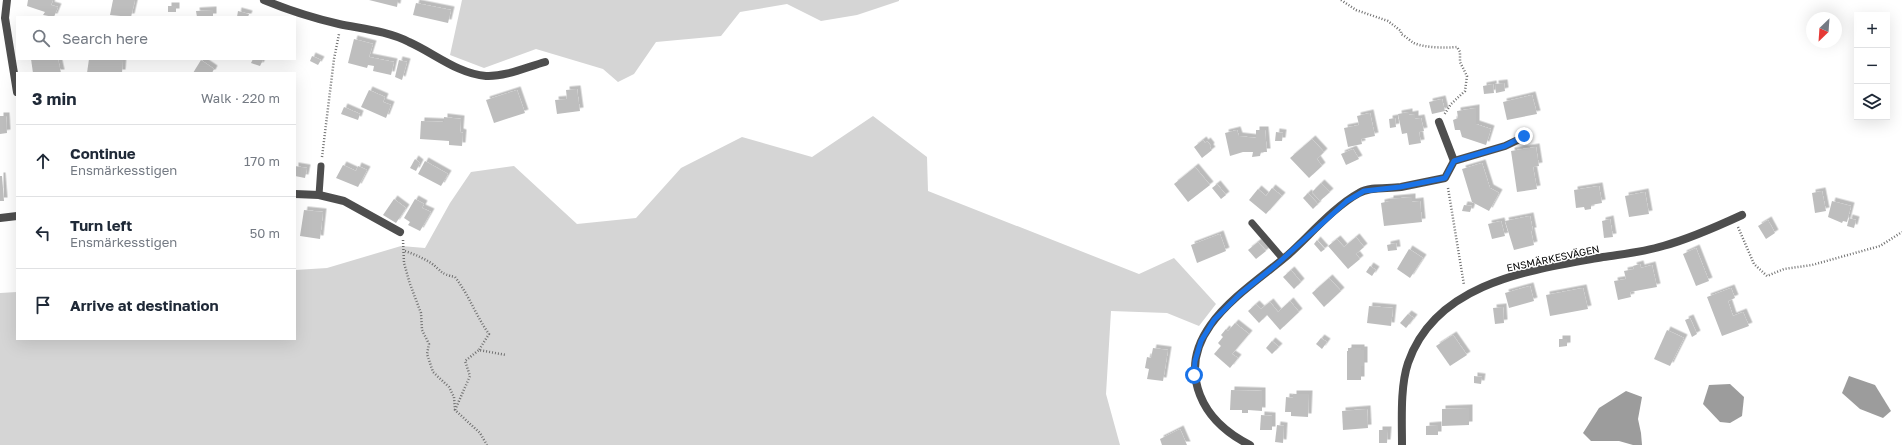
<!DOCTYPE html>
<meta charset="utf-8">
<style>
body{margin:0;font-family:"Golos Text",sans-serif;background:#f2f2f3;color:#1f2937}
.controls{position:absolute;right:12px;top:12px;display:grid;overflow:hidden;border-radius:0px;box-shadow:0 4px 16px #0002}
.controls button{width:36px;height:36px;display:grid;place-items:center;padding:0;border:0;border-bottom:1px solid #e0e1e3;background:#fff;color:#1f2937;font:20px sans-serif}
.compass{position:absolute;left:1806px;top:12px;width:36px;height:36px;border-radius:50%;background:#fff;box-shadow:0 4px 16px #0002;rotate:205deg}
.stop{position:absolute;width:12px;height:12px;margin:-9px;border:3px solid #1a73e8;border-radius:50%;background:#fff}
.stop.end{background:#1a73e8;border-color:#fff;box-shadow:0 1px 4px #0008}
.list{margin:0;padding:0;list-style:none}
h2{display:flex;justify-content:space-between;align-items:center;height:52px;margin:0;padding:0 16px;font-size:17px}
h2 small{font-size:13px;font-weight:400;color:#747a83}
.list li{display:grid;grid-template-columns:26px 1fr auto;gap:12px;align-items:center;box-sizing:border-box;height:72px;padding:0 16px;border-top:1px solid #e0e1e3}
.list b{display:block;font-size:15px;white-space:nowrap}
.list p{margin:0;font-size:13px;white-space:nowrap;color:#747a83}
.list em{font-size:13px;font-style:normal;color:#747a83}
.icon{flex:none;width:22px;height:22px;fill:none;stroke:currentColor;stroke-width:2;stroke-linecap:round;stroke-linejoin:round}
.map{position:relative;flex:none;width:1902px;height:445px;overflow:hidden}
.search{position:absolute;background:#fff;box-shadow:0 4px 16px #0002;left:16px;top:16px;width:280px;height:44px;display:flex;align-items:center;gap:10px;box-sizing:border-box;padding:0 14px;border-radius:0px;color:#747a83;font-size:15px}
.panel{position:absolute;background:#fff;box-shadow:0 4px 16px #0002;left:16px;top:72px;width:280px;height:268px;border-radius:0px}
.map>svg:first-child{display:block}
</style>
<div class="map">
<svg width="1902" height="445" viewBox="0 0 1902 445">
<defs>
<filter id="shadow"><feDropShadow dx="3.5" dy="-3.5" stdDeviation="0" flood-color="#0004"/></filter>
</defs>
<rect width="100%" height="100%" fill="#fff"/>
<!-- green -->
<g fill="#d5d5d5">
<polygon points="462,0 899,0 899,1 857,15 821,21 787,4 740,12 721,36 656,42 634,74 618,82 603,69 536,49 484,68 450,55"/>
<polygon points="873,116 927,157 928,191 1139,274 1174,258 1216,304 1199,326 1167,313 1111,311 1106,394 1120,445 0,445 0,293 17,292 17,339 295,339 295,270 327,268 401,246 425,248 450,203 471,172 514,166 577,224 636,218 681,168 742,137 812,157"/>
</g>
<!-- water -->
<g fill="#9c9c9c">
<polygon points="1849,376 1875,385 1891,411 1883,418 1860,409 1842,393"/>
<polygon points="1730,384 1744,397 1742,416 1730,423 1720,422 1703,404 1709,385"/>
<polygon points="1626,391 1642,397 1638,419 1641,433 1642,445 1633,445 1619,441 1591,441 1583,433 1599,408"/>
</g>
<!-- building -->
<g fill="#bebebe" filter="url(#shadow)">
<polygon points="28,0 53,0 51,5 58,7 54,17 43,15 45,12 27,6"/>
<polygon points="113,0 135,0 131,17 110,15"/>
<polygon points="369,0 398,0 397,7"/>
<polygon points="416,3 451,10 448,23 413,15"/>
<rect x="168" y="6" width="8" height="6"/>
<polygon points="213,10 213,17 197,17 196,11"/>
<polygon points="238,11 249,14 248,17 237,17"/>
<polygon points="354,39 373,44 369,57 394,62 391,75 373,71 374,66 368,65 367,68 348,63"/>
<polygon points="312,56 321,60 318,65 310,61"/>
<polygon points="31,59 58,59 61,73 33,73"/>
<polygon points="89,59 123,60 122,73 87,73"/>
<polygon points="253,59 263,60 260,66 251,63"/>
<polygon points="201,60 214,69 212,73 193,73"/>
<polygon points="399,60 407,62 402,80 395,77"/>
<polygon points="1504,83 1505,91 1496,93 1495,84"/>
<polygon points="1493,84 1494,93 1484,94 1483,86"/>
<polygon points="577,89 580,111 557,114 555,100 567,99 566,90"/>
<polygon points="369,90 385,97 383,102 391,105 386,118 361,107"/>
<polygon points="517,90 525,113 494,123 486,100"/>
<polygon points="1532,95 1537,114 1507,120 1503,102"/>
<polygon points="1442,99 1445,111 1432,114 1429,102"/>
<polygon points="344,107 360,114 358,120 341,114"/>
<polygon points="1476,108 1476,124 1491,129 1486,145 1462,137 1460,130 1455,130 1453,120 1458,118 1457,111"/>
<polygon points="1409,112 1409,115 1415,114 1415,119 1421,118 1424,131 1419,132 1421,143 1409,145 1407,133 1402,134 1398,114"/>
<polygon points="1370,113 1375,136 1361,139 1362,144 1348,147 1344,128 1359,125 1357,116"/>
<polygon points="0,116 6,116 7,133 0,134"/>
<polygon points="444,117 461,119 460,132 463,133 462,146 449,145 449,141 420,139 421,121 444,122"/>
<polygon points="1395,118 1396,127 1390,128 1389,119"/>
<polygon points="1237,130 1239,136 1256,138 1256,130 1265,130 1267,152 1261,152 1260,156 1252,157 1253,152 1243,152 1230,156 1225,133"/>
<polygon points="1276,132 1283,133 1282,141 1275,141"/>
<polygon points="1312,139 1324,152 1317,159 1322,166 1309,178 1290,158"/>
<polygon points="1203,140 1205,143 1207,141 1211,146 1210,148 1212,150 1202,158 1194,147"/>
<polygon points="1536,147 1539,166 1533,167 1537,189 1517,192 1511,151"/>
<polygon points="1353,149 1359,159 1346,165 1341,154"/>
<polygon points="415,159 420,163 416,171 410,168"/>
<polygon points="425,161 448,174 441,186 418,174"/>
<polygon points="1482,163 1490,188 1499,193 1489,211 1472,202 1462,169"/>
<polygon points="343,165 356,171 358,166 367,170 358,187 336,178"/>
<polygon points="295,166 307,168 305,178 295,176"/>
<polygon points="1195,167 1210,185 1188,202 1174,184"/>
<polygon points="0,176 2,176 4,201 0,201"/>
<polygon points="1321,183 1330,192 1320,201 1312,192"/>
<polygon points="1217,184 1226,195 1221,199 1212,188"/>
<polygon points="1599,186 1602,203 1591,205 1591,209 1585,210 1584,207 1576,208 1574,190"/>
<polygon points="1272,188 1282,196 1266,214 1249,200 1258,189 1266,196"/>
<polygon points="1822,191 1826,211 1815,213 1812,193"/>
<polygon points="1645,192 1649,214 1629,217 1625,196"/>
<polygon points="1308,193 1318,204 1313,209 1303,198"/>
<polygon points="1412,197 1412,202 1420,201 1422,222 1384,226 1381,203 1390,201 1390,199"/>
<polygon points="394,199 406,208 396,223 383,215"/>
<polygon points="415,199 424,204 422,208 431,212 420,231 408,225 410,222 404,218"/>
<polygon points="1832,201 1851,206 1847,222 1843,221 1842,223 1828,217"/>
<polygon points="1464,205 1472,206 1470,212 1462,211"/>
<polygon points="304,210 323,212 320,239 300,236"/>
<polygon points="1530,216 1533,231 1531,231 1534,245 1514,250 1505,221"/>
<polygon points="1849,218 1856,220 1854,228 1847,226"/>
<polygon points="1610,219 1613,237 1604,238 1602,221"/>
<polygon points="1768,220 1775,233 1766,239 1758,226"/>
<polygon points="1501,221 1505,236 1492,239 1488,224"/>
<polygon points="1220,234 1226,251 1197,263 1191,245"/>
<polygon points="1356,237 1364,247 1356,254 1360,259 1348,269 1328,246 1337,239 1344,247"/>
<polygon points="1317,240 1325,249 1321,252 1314,244"/>
<polygon points="1258,242 1266,251 1256,259 1248,250"/>
<polygon points="1396,243 1397,250 1388,251 1387,245"/>
<polygon points="1696,248 1709,281 1696,286 1683,254"/>
<polygon points="1409,249 1423,258 1410,278 1397,269"/>
<polygon points="1640,264 1641,268 1652,265 1657,287 1630,292 1631,297 1618,300 1614,281 1626,279 1624,271 1634,269 1633,266"/>
<polygon points="1370,266 1376,270 1372,276 1366,272"/>
<polygon points="1291,270 1301,282 1294,289 1283,277"/>
<polygon points="1329,278 1341,291 1324,307 1312,293"/>
<polygon points="1530,286 1534,301 1509,308 1505,293"/>
<polygon points="1583,288 1588,309 1550,316 1546,295"/>
<polygon points="1731,288 1735,298 1728,301 1733,316 1743,312 1749,326 1722,336 1707,297"/>
<polygon points="1290,301 1299,312 1280,330 1267,315 1259,323 1248,311 1256,304 1261,309 1270,302 1278,312"/>
<polygon points="1369,306 1393,308 1391,326 1367,323"/>
<polygon points="1503,307 1504,323 1495,324 1493,308"/>
<polygon points="1408,314 1414,318 1406,328 1400,323"/>
<polygon points="1690,318 1697,334 1692,337 1685,320"/>
<polygon points="1235,323 1249,334 1232,354 1238,358 1230,368 1214,354 1221,346 1218,343 1223,337 1221,335 1226,329 1228,331"/>
<polygon points="1667,330 1684,338 1670,366 1654,359"/>
<polygon points="1453,335 1467,355 1450,366 1436,346"/>
<polygon points="1321,338 1327,342 1322,349 1316,344"/>
<polygon points="1559,339 1567,339 1567,346 1559,347"/>
<polygon points="1272,341 1279,347 1272,354 1266,348"/>
<polygon points="1153,348 1168,350 1163,381 1147,379 1149,369 1145,368 1147,357 1151,358"/>
<polygon points="1348,348 1361,348 1361,350 1364,350 1364,366 1361,366 1361,380 1347,380 1347,351 1348,351"/>
<polygon points="1474,376 1482,377 1481,384 1474,383"/>
<polygon points="1231,390 1262,391 1262,411 1248,410 1248,413 1242,413 1242,410 1230,410"/>
<polygon points="1293,394 1309,394 1308,417 1291,416 1291,412 1285,412 1286,397 1293,398"/>
<polygon points="1469,408 1469,425 1442,426 1442,409"/>
<polygon points="1367,409 1368,428 1343,430 1342,411"/>
<polygon points="1261,415 1272,416 1272,430 1260,430"/>
<polygon points="1277,425 1284,426 1283,443 1275,442"/>
<polygon points="1438,425 1438,435 1426,435 1426,426"/>
<polygon points="1180,429 1187,445 1162,445 1160,439"/>
<polygon points="1379,430 1388,430 1387,443 1379,443"/>
</g>
<g fill="none" stroke-linecap="round" stroke-linejoin="round">
<!-- path -->
<g stroke="#707070" stroke-width="2.5" stroke-dasharray="1 2" stroke-linecap="butt">
<path d="M1341,0l15,10 32,11 13,10v3c6,3 9,7 13,9 11,5 32,5 43,4l3,5v10l7,14 -2,15 -14,13 -7,11"/>
<polyline points="322,157 334,59 339,34"/>
<polyline points="1448,188 1464,285"/>
<polyline points="1738,227 1754,264 1767,276 1784,269 1812,265 1880,246 1902,232"/>
<polyline points="403,240 404,263 410,284 421,313 422,330 429,344 427,354 433,372 449,387 454,397 455,410 480,433 487,445"/>
<path d="M405,251c9,3 18,7 26,12 11,8 9,11 24,14 14,18 21,39 34,57l-10,16"/>
<polyline points="455,410 470,376 465,361 479,350 506,355"/>
</g>
<!-- lane -->
<g stroke="#4e4e4e" stroke-width="7">
<polyline points="319,195 321,166"/>
<polyline points="1252,223 1283,259"/>
</g>
<!-- street -->
<g stroke="#4e4e4e" stroke-width="8">
<polyline points="7,0 5,18 17,92"/>
<path d="M264,0c24,10 49,18 75,24 24,5 48,7 70,18 25,11 49,32 77,34 19,1 41,-9 59,-14"/>
<polyline points="1439,122 1454,161"/>
<polyline points="295,194 319,195 344,201 400,232"/>
<polyline points="0,218 17,216"/>
<path d="M1250,445c-22,-11 -41,-27 -50,-50 -25,-64 47,-105 88,-140 21,-19 47,-49 71,-62 12,-7 29,-4 42,-6 15,-3 29,-6 44,-9l9,-17 51,-15 19,-9"/>
<path d="M1402,445c0,-25 -2,-58 6,-82 28,-81 123,-93 195,-106 19,-3 41,-5 60,-11 26,-7 53,-19 79,-31"/>
</g>
</g>
<g fill="none" stroke-linecap="round" stroke-linejoin="round">
<!-- route -->
<polyline stroke="#1a73e8" stroke-width="5" points="1194,375 1195,361 1201,341 1214,320 1240,294 1276,265 1347,201 1364,191 1400,187 1445,178 1454,161 1505,146 1524,136"/>
</g>
<g text-anchor="middle" dominant-baseline="central" stroke-width="3" stroke-linejoin="round" paint-order="stroke">
<!-- street labels -->
<g font-size="10" fill="#000" stroke="#fff">
<text transform="translate(1553 258) rotate(-12)">ENSMÄRKESVÄGEN</text>
</g>
</g>
</svg>
<div class="controls">
<button>+</button>
<button>−</button>
<button><svg class="icon" aria-label="layers" viewBox="0 0 24 24"><path d="M12 4l9 5-9 5-9-5zM3 14l9 5 9-5"/></svg></button>
</div>
<svg class="compass" viewBox="-18 -18 36 36"><path d="M0-13l5 13h-10z" fill="#e53935"/><path d="M0 13l5-13h-10z" fill="#747a83"/></svg>
<div class="stop" style="left:1194px;top:375px"></div>
<div class="stop end" style="left:1524px;top:136px"></div>
<div class="search"><svg class="icon" aria-label="search" viewBox="0 0 24 24"><circle cx="10" cy="10" r="6"/><path d="M15 15l6 6"/></svg>Search here</div>
<section class="panel">
<h2>3 min<small>Walk · 220 m</small></h2>
<ul class="list">
<li><svg class="icon" aria-label="ahead" viewBox="0 0 24 24"><path d="M12 20V5M6 11l6-6 6 6"/></svg><div><b>Continue</b><p>Ensmärkesstigen</p></div><em>170 m</em></li>
<li><svg class="icon" aria-label="left" viewBox="0 0 24 24"><path d="M17 20v-9H6M10 6l-5 5 5 5"/></svg><div><b>Turn left</b><p>Ensmärkesstigen</p></div><em>50 m</em></li>
<li><svg class="icon" aria-label="arrive" viewBox="0 0 24 24"><path d="M6 21V4h12l-3 4 3 4H6"/></svg><div><b>Arrive at destination</b></div></li>
</ul>
</section>
</div>
